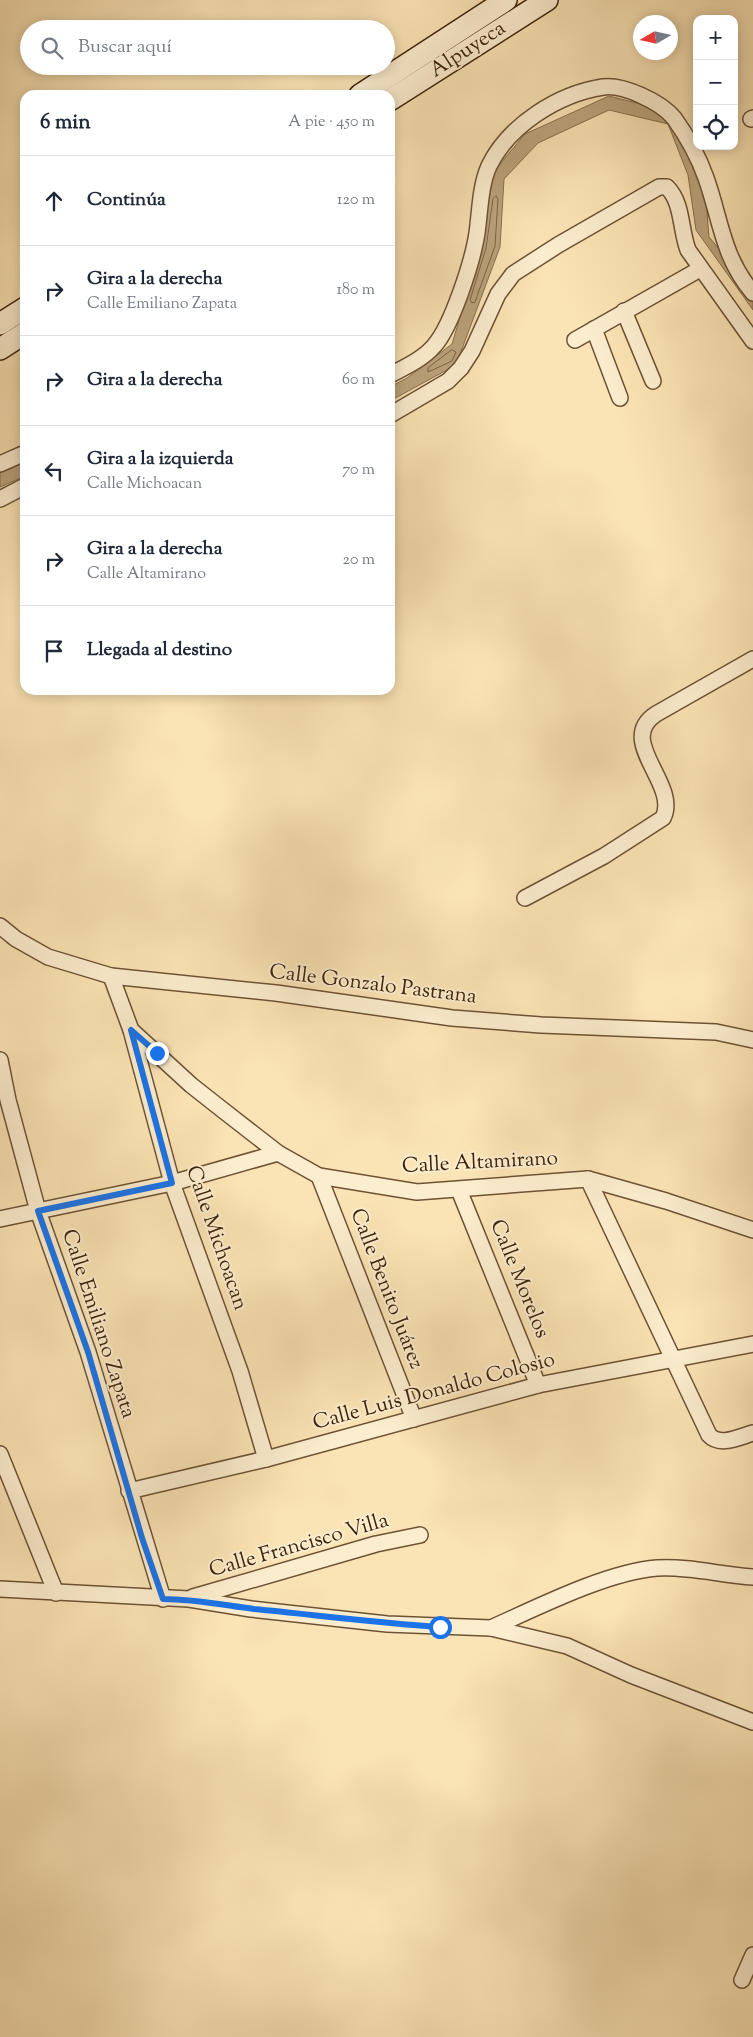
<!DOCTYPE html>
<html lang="es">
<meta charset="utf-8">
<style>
body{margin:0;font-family:"Sorts Mill Goudy",serif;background:#f6f6f7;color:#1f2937}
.controls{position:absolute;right:15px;top:15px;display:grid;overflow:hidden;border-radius:10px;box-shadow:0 2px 12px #0003}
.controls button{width:45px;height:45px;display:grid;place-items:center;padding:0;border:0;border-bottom:1px solid #e0e1e3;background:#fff;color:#1f2937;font:25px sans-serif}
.compass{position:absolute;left:633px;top:15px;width:45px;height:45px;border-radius:50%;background:#fff;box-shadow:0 2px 12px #0003;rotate:261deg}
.stop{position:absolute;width:15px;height:15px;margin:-11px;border:4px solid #1a73e8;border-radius:50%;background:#fff}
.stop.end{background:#1a73e8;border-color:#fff;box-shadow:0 1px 5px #0008}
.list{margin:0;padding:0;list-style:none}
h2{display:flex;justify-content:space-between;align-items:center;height:65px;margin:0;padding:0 20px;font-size:21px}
h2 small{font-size:16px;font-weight:400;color:#747a83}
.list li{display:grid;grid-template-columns:32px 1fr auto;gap:15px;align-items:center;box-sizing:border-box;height:90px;padding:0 20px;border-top:1px solid #e0e1e3}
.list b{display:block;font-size:19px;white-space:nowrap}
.list p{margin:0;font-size:16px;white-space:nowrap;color:#747a83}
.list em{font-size:16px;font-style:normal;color:#747a83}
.icon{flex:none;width:28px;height:28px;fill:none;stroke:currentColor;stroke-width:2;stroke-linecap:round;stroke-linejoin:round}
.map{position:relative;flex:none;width:753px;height:2037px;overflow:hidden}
.search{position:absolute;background:#fff;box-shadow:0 2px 12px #0003;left:20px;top:20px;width:375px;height:55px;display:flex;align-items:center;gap:12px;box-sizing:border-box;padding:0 18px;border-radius:28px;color:#747a83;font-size:19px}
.panel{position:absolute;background:#fff;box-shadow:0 2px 12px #0003;left:20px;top:90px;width:375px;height:605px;border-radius:15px}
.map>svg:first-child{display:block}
</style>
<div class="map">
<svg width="753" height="2037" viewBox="0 0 753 2037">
<rect width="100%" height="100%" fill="#fae3b4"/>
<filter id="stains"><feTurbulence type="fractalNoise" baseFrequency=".004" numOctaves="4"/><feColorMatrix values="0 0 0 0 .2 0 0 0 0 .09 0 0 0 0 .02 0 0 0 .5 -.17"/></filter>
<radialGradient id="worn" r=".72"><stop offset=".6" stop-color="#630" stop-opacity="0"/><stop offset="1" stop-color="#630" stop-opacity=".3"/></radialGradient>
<!-- water -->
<g fill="#baa27b" stroke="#886f4e">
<polygon points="609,96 672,112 704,173 709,237 753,289 753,310 696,230 688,175 668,124 609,110 538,143 504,179 500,247 456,365 390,401 390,387 407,378 452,344 481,247 491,175 525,134"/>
<polygon points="25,459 25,476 0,487 0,470"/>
</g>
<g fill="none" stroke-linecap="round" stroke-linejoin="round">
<!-- shore -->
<g stroke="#7c6243" stroke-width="1">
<polygon points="496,196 498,199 495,246 475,302 472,303 470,300 486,248 493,199"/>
<polygon points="452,350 456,352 452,361 428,372 428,368"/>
</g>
<defs>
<g id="street">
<polyline points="751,119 753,118"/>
<polyline points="624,311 653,381"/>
<polyline points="594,329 620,398"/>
<polyline points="575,340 700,269"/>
<path d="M390,375c15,-8 33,-16 44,-29 18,-20 39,-86 43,-113 3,-21 3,-47 12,-67 20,-41 69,-72 114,-79 20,-3 58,15 71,31 13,18 25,40 32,60 15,42 16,78 47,115"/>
<path d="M390,415l58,-34 13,-13 11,-17 26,-57 15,-20 45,-29 101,-58h8c16,16 13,42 21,63l65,91"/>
<polyline points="0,464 25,453"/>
<polyline points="0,499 25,486"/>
<path d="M525,898l79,-42 59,-38c17,-34 -48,-77 -7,-104l97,-55"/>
<polyline points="0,926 16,939 48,957 111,976 276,993 452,1018 541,1025 716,1032 753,1040"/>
<polyline points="111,976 131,1030 191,1085 224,1111 278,1153 319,1176 417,1192 588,1179 666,1201 753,1230"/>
<polyline points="131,1030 172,1183 240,1371 266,1459"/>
<polyline points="0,1060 8,1100 38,1211 88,1352 163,1599"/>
<polyline points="319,1176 414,1419"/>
<path d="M588,1179l121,256c11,12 30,2 44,-2"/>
<polyline points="459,1190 538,1385"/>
<polyline points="0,1219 172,1183 278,1153"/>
<polyline points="0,1454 56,1593"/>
<polyline points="129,1491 266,1459 538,1385 753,1344"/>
<polyline points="0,1589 189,1599 251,1609 387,1624 491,1628 567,1646 631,1675 753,1722"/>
<polyline points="193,1597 376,1544 420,1535"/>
<path d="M491,1628c47,-21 116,-56 166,-60 32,-2 64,7 96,9"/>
<polyline points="742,1980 753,1955"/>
</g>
<g id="secondary">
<polyline points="360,95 506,0"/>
<polyline points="390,100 547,0"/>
<polyline points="0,324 25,308"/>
<polyline points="0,349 25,333"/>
</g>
</defs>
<!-- street casing -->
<use href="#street" stroke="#6d5335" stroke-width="18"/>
<!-- secondary casing -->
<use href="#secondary" stroke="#3e230b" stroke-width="24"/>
<!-- street -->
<use href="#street" stroke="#fcedce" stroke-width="15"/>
<!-- secondary -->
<use href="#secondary" stroke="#fcedce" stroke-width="21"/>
</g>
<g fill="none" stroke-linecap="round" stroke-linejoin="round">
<!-- route -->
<path stroke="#1a73e8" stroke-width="6" d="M157,1053l-26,-23 41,153 -134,28 50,141 54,186 21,61c31,0 60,6 91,10 62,6 124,14 186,18"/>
</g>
<g text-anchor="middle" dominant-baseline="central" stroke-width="4" stroke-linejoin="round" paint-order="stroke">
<!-- street labels -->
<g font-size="21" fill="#3e230b" stroke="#fcedce">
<text transform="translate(468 50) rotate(-33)">Alpuyeca</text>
<text transform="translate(373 985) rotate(7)">Calle Gonzalo Pastrana</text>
<text transform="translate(480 1163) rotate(-3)">Calle Altamirano</text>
<text transform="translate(216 1238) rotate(71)">Calle Michoacan</text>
<text transform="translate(519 1279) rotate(68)">Calle Morelos</text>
<text transform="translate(386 1289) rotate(69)">Calle Benito Juárez</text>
<text transform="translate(98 1324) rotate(72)">Calle Emiliano Zapata</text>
<text transform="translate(434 1392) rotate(-15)">Calle Luis Donaldo Colosio</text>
<text transform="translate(299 1546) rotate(-16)">Calle Francisco Villa</text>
</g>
</g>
<rect width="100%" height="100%" filter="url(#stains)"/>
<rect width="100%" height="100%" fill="url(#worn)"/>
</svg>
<div class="controls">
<button>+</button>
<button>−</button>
<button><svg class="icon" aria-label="locate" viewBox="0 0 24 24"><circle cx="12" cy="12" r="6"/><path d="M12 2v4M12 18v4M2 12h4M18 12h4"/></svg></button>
</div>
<svg class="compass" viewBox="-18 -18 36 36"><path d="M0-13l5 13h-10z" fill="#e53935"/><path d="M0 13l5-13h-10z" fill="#747a83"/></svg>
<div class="stop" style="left:440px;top:1627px"></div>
<div class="stop end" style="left:157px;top:1053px"></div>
<div class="search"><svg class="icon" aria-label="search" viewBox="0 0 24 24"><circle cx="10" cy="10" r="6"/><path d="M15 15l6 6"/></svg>Buscar aquí</div>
<section class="panel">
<h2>6 min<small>A pie · 450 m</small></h2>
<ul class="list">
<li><svg class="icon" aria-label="ahead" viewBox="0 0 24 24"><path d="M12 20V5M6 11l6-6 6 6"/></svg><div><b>Continúa</b></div><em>120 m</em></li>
<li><svg class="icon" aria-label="right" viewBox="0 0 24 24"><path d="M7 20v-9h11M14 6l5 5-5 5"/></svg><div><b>Gira a la derecha</b><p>Calle Emiliano Zapata</p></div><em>180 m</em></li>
<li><svg class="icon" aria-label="right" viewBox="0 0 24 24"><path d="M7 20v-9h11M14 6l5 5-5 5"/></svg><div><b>Gira a la derecha</b></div><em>60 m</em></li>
<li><svg class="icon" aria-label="left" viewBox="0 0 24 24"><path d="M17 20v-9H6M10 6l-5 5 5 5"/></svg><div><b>Gira a la izquierda</b><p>Calle Michoacan</p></div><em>70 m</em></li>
<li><svg class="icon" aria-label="right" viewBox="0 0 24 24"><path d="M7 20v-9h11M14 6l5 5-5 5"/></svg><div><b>Gira a la derecha</b><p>Calle Altamirano</p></div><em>20 m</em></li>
<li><svg class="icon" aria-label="arrive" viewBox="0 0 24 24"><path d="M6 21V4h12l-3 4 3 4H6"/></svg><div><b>Llegada al destino</b></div></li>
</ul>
</section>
</div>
